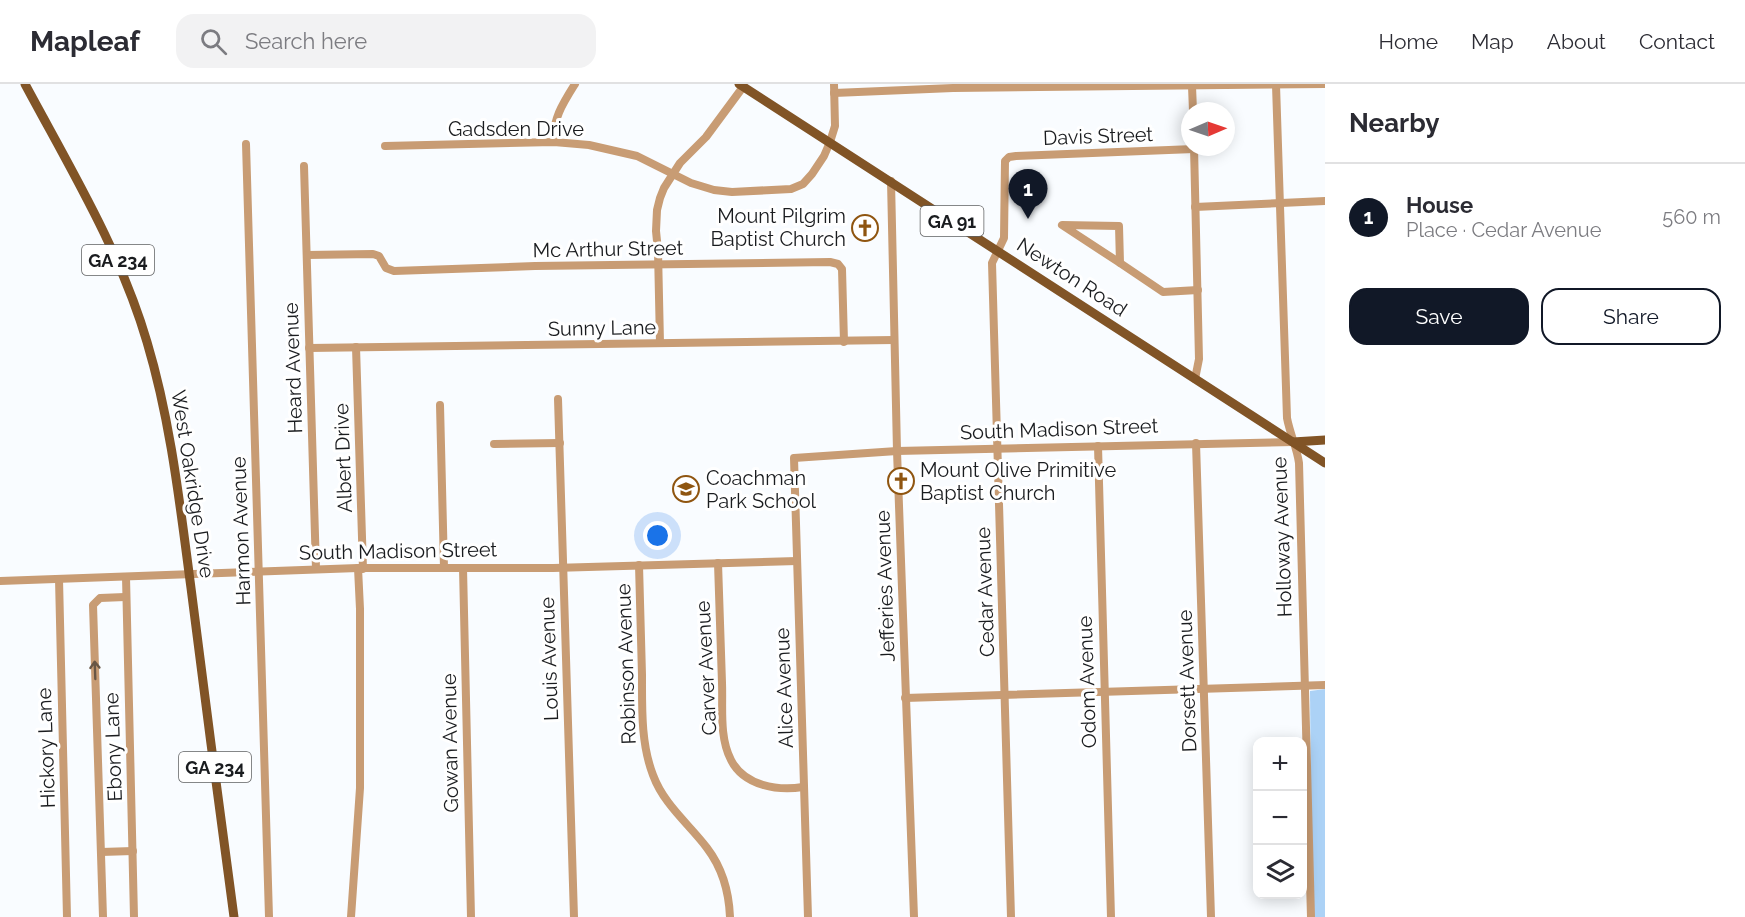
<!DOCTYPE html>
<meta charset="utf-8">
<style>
body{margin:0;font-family:Raleway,sans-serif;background:#f2f2f3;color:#2b2b33}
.controls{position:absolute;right:18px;bottom:18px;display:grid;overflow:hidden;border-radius:12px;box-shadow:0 3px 15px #0003}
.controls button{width:54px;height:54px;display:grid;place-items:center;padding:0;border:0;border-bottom:2px solid #e1e1e2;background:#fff;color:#2b2b33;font:30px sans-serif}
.compass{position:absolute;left:1181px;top:18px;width:54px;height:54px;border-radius:50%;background:#fff;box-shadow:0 3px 15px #0003;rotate:88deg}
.you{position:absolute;left:658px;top:452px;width:21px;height:21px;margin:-15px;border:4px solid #fff;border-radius:50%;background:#1a73e8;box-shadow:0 0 0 9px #1a73e833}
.badge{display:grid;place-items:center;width:39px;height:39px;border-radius:50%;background:#111827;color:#fff;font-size:20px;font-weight:700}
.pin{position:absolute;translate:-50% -50px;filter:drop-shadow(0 2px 3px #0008)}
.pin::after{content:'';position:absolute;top:32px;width:21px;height:18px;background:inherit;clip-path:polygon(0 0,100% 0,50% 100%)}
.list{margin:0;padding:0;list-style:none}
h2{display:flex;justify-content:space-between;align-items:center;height:78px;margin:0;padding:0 24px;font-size:26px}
h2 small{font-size:20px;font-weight:400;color:#7c7c81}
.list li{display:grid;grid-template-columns:39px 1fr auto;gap:18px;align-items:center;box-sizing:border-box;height:108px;padding:0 24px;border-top:2px solid #e1e1e2}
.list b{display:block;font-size:22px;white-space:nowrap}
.list p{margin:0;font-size:20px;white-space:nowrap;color:#7c7c81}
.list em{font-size:20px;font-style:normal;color:#7c7c81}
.actions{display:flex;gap:12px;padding:18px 24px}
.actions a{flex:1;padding:14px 0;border:2px solid #111827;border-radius:18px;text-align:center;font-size:21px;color:#111827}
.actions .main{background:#111827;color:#fff}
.icon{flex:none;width:33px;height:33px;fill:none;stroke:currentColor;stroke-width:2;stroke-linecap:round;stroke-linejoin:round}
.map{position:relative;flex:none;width:1325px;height:833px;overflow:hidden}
header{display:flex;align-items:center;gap:36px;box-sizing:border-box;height:84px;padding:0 30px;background:#fff;border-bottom:2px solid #e1e1e2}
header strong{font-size:28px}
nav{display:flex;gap:33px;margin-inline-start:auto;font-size:21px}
.search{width:420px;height:54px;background:#f2f2f3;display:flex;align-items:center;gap:15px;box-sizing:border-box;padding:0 21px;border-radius:18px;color:#7c7c81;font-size:22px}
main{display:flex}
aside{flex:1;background:#fff}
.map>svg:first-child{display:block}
</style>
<header>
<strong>Mapleaf</strong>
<div class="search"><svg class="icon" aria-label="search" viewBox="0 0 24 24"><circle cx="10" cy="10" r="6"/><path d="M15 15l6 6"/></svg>Search here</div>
<nav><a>Home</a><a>Map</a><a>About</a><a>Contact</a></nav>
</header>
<main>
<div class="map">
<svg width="1325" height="833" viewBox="0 0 1325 833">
<rect width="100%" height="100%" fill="#f9fcff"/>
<!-- green -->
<polygon fill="#acd2f6" points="1325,605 1325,833 1312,833 1310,607"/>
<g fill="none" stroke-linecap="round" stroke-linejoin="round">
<!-- minor -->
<g stroke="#c89c74" stroke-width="8">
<path d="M1276,1l11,333c3,16 10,30 12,45l12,454"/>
<polyline points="1192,2 1193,27"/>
<polyline points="834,9 953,4 1325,0"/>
<path d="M554,58c-2,-22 9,-39 21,-58"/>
<polyline points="246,60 269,833"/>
<polyline points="385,62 554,58 589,61 637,72 691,99 714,106 732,108 791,105 803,100 812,90 824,72 830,58 835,42 834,0"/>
<polyline points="1194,63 1199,275 1195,295"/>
<polyline points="304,82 316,485"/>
<polyline points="891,97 897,367 914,833"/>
<polyline points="1195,123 1325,117"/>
<polygon points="1062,141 1119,142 1120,179"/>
<polyline points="307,171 373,170 379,172 386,184 394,187 535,182 830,178 838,180 842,185 844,258"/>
<polyline points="1120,179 1163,208 1198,206"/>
<polyline points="660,259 658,167 656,147 657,126 660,114 664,104 680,79 706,53 743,3"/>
<polyline points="356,263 363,485"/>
<polyline points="309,264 894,256"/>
<polyline points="558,315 574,833"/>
<polyline points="440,321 444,484"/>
<polyline points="1196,359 1211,833"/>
<polyline points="494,360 560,359"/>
<polyline points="1098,362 1111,833"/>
<path d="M718,479c1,40 3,80 4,120 1,24 -3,54 9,77 13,26 47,31 72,27"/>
<path d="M639,481c1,37 2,74 3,110 0,34 -1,69 11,100 11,30 36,49 54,73 16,21 22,44 23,69"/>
<polyline points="463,484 471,833"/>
<polyline points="126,493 134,833"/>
<polyline points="59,495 67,833"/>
<polyline points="0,497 358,484 553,484 797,477"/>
<polyline points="905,614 1325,601"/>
<polyline points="101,768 133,767"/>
<polyline points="103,833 93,521 100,514 125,513"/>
<polyline points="351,833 360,704 360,525 358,484"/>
<polyline points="808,833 794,374 897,367 1293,358"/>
<polyline points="1011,833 992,179 1004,154 1005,77 1009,73 1016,72 1194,65"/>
</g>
<!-- major -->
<g stroke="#815426" stroke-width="9">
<path d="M25,0c45,84 95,166 122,258 24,80 33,164 44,246 14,110 28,219 43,329"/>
<polyline points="739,0 1325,379"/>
<polyline points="1293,358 1325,356"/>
</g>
</g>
<!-- one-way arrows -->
<defs><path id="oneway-shaft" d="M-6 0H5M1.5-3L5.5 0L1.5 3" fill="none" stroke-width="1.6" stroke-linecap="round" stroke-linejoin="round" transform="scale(1.5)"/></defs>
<use stroke="#685645" href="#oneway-shaft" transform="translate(95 586) rotate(-92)"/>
<!-- icons -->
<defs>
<symbol id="church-ring" viewBox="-11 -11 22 22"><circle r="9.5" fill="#fff" stroke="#8f5510" stroke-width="1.5"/><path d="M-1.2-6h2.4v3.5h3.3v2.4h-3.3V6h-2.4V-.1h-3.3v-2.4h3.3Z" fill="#8f5510"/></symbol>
<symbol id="school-ring" viewBox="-11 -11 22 22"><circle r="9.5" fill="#fff" stroke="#8f5510" stroke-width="1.5"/><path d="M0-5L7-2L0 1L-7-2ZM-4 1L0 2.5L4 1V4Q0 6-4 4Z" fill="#8f5510"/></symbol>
</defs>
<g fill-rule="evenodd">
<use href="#church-ring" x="850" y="129" width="30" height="30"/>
<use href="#church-ring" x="886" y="382" width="30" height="30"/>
<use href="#school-ring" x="671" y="390" width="30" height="30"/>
</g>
<g text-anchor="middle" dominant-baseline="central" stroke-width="6" stroke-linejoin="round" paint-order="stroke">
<!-- shield labels -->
<g fill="#fff" stroke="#5f6062" stroke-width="1.5">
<rect x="920.5" y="122" width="63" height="30" rx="4.5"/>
<rect x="82" y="161" width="72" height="30" rx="4.5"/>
<rect x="179" y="668" width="72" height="30" rx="4.5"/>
</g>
<g font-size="18" font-weight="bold" fill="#1a1c1f">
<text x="952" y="137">GA 91</text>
<text x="118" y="176">GA 234</text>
<text x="215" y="683">GA 234</text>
</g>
<!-- street labels -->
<g font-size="20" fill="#1a1c1f" stroke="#fff">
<text x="516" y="45">Gadsden Drive</text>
<text transform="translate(1098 52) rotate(-2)">Davis Street</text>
<text transform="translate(608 165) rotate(-1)">Mc Arthur Street</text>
<text transform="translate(1072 193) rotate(33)">Newton Road</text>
<text transform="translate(602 244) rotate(-1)">Sunny Lane</text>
<text transform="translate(293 284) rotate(-92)">Heard Avenue</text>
<text transform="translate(1059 345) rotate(-2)">South Madison Street</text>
<text transform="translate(343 374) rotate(-92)">Albert Drive</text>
<text transform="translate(193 400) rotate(81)">West Oakridge Drive</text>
<text transform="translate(241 447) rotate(-92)">Harmon Avenue</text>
<text transform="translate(1282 453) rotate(-92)">Holloway Avenue</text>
<text transform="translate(398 467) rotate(-1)">South Madison Street</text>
<text transform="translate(885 502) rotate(-92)">Jefferies Avenue</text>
<text transform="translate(985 508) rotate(-92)">Cedar Avenue</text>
<text transform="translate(549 575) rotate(-92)">Louis Avenue</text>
<text transform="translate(626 580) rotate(-92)">Robinson Avenue</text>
<text transform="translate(706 584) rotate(-93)">Carver Avenue</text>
<text transform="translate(1187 597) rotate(-92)">Dorsett Avenue</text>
<text transform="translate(1087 598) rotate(-92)">Odom Avenue</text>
<text transform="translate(784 604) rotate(-92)">Alice Avenue</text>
<text transform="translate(450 659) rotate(-91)">Gowan Avenue</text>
<text transform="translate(113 663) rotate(-92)">Ebony Lane</text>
<text transform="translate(46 664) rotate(-92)">Hickory Lane</text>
</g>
<!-- poi labels -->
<g font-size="20" fill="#1a1c1f" stroke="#fff" text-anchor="start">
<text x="846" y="132" text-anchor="end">Mount Pilgrim<tspan x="846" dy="23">Baptist Church</tspan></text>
<text x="920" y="386">Mount Olive Primitive<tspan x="920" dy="23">Baptist Church</tspan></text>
<text x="706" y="394">Coachman<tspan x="706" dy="23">Park School</tspan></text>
</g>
</g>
</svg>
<div class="controls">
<button>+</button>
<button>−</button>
<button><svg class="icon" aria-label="layers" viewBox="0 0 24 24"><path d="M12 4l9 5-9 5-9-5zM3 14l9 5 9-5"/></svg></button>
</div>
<svg class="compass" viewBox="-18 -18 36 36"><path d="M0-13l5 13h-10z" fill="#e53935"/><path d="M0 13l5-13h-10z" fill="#7c7c81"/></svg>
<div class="you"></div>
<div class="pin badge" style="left:1028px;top:135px">1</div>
</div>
<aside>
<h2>Nearby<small></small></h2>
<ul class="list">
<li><span class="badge">1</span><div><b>House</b><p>Place · Cedar Avenue</p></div><em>560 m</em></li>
</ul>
<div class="actions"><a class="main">Save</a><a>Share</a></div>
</aside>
</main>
